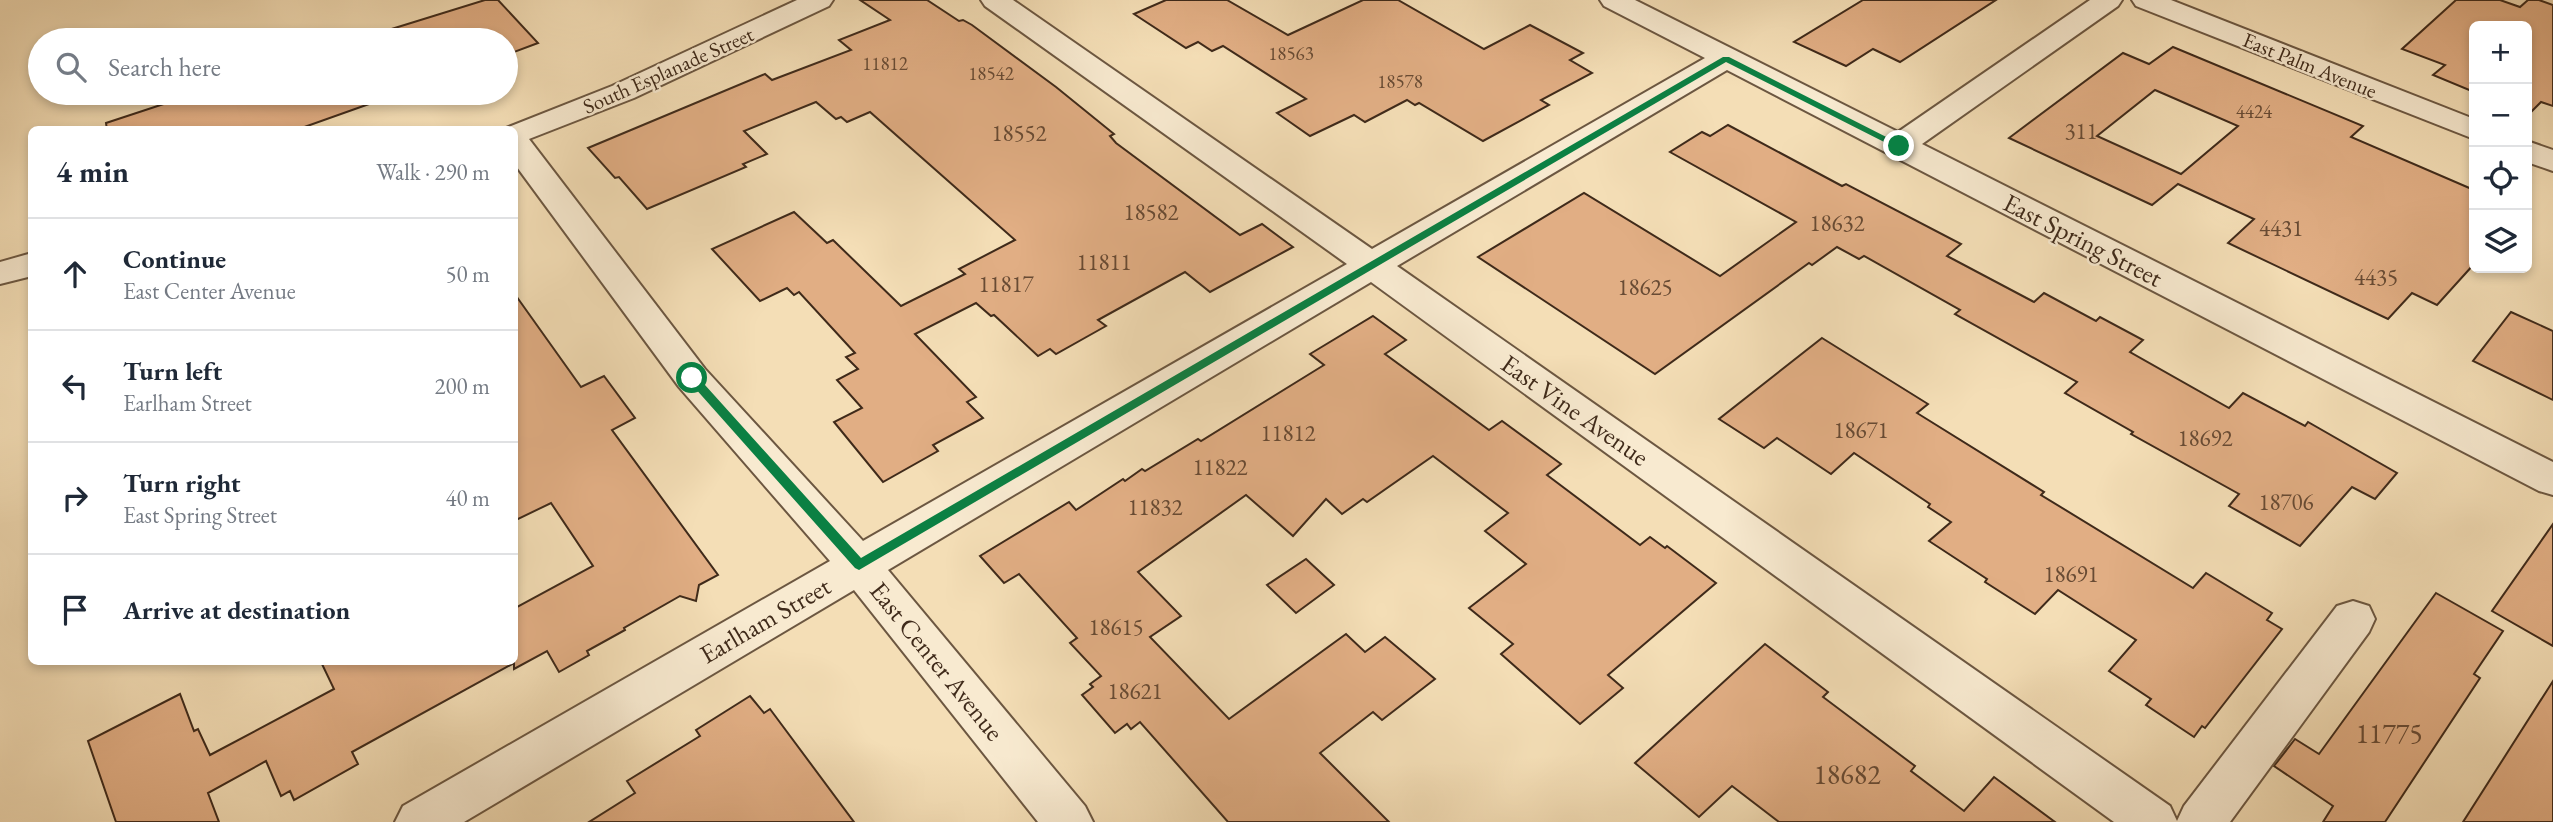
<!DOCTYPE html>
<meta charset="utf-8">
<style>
body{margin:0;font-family:"EB Garamond",serif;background:#f2f2f3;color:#1f2937}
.controls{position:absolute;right:21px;top:21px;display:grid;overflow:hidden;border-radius:10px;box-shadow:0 4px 10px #0003}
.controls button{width:63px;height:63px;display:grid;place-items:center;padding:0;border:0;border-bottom:2px solid #e0e1e3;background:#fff;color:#1f2937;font:35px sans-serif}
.stop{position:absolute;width:21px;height:21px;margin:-16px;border:5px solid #0b8043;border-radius:50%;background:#fff}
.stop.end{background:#0b8043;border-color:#fff;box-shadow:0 2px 7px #0008}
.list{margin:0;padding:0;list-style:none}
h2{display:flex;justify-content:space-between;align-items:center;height:91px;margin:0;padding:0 28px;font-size:30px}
h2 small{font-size:23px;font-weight:400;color:#747a83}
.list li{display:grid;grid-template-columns:46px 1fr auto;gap:21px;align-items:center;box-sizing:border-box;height:112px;padding:0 28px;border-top:2px solid #e0e1e3}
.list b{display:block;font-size:26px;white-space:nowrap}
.list p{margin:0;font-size:23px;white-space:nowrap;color:#747a83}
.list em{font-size:23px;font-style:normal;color:#747a83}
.icon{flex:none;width:38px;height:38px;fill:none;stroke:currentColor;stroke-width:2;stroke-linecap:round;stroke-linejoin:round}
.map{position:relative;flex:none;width:2553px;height:822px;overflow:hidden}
.search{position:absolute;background:#fff;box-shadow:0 4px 10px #0003;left:28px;top:28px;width:490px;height:77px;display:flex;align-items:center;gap:18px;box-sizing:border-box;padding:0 24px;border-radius:38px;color:#747a83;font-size:26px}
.panel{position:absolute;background:#fff;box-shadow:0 4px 10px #0003;left:28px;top:126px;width:490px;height:539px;border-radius:10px}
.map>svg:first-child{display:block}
</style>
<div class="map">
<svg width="2553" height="822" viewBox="0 0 2553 822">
<rect width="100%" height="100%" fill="#f4deb6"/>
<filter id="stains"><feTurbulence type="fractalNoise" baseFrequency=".00286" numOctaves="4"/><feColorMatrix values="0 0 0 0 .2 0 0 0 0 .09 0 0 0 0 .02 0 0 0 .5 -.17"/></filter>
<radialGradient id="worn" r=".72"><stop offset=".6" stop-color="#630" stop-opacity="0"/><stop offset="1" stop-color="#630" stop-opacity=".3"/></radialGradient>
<!-- building -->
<g fill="#e1ae84" stroke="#3f2a1a" stroke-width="2" fill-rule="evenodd">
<polygon points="485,0 498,0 538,43 506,55 506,40 356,40"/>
<polygon points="860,0 927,0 959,21 963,20 972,25 1056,87 1114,134 1110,136 1116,143 1240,235 1262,224 1293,247 1210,292 1185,272 1098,320 1106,326 1056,354 1050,349 1038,356 994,315 991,316 976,303 915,334 976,397 967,402 983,418 933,445 938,451 883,482 834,422 862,408 837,380 858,369 846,357 855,353 799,292 794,295 787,288 760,301 712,249 794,212 827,243 833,240 901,306 965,274 959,269 1015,240 870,112 847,122 841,117 836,119 816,102 744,131 767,154 743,164 746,167 647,209 619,177 615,178 588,148 765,74 772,80 851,50 839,40 890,20"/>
<polygon points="1166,0 1227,0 1288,35 1363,0 1398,0 1484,49 1530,25 1583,53 1570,60 1592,73 1541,100 1549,105 1483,141 1419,103 1415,105 1407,100 1365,122 1354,115 1310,136 1277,113 1306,99 1223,46 1212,51 1198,42 1186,48 1134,14"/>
<polygon points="1863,0 1996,0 1900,62 1873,49 1846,66 1794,42"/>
<polygon points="2456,0 2500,0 2520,7 2528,0 2539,0 2553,5 2553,106 2541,102 2530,113 2527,112 2527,26 2474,26 2474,92 2433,75 2445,65 2402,49"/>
<path d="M2173,47l190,79 -12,11 123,53v74l-37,41 -25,-12 -24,26 -160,-76 26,-24 -76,-35 -26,21 -143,-67 114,-85 26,11zM2155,90l83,36 -57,48 -84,-38z"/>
<polygon points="197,93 400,93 296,130 107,130 106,123"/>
<polygon points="1728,125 1842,186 1846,184 1961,244 1947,256 2034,302 2044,293 2096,321 2100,317 2143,340 2130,352 2229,408 2243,393 2305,426 2308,422 2397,473 2375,499 2352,487 2300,546 2229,506 2239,494 2131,434 2133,432 2065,393 2077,382 1955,314 1960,310 1864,256 1859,259 1837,247 1812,265 1809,263 1655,374 1478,257 1584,193 1720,276 1796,222 1670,152 1702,132 1710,136"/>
<polygon points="514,293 581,387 604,376 635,418 612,430 718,575 699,585 696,601 680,596 624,628 625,630 587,651 589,655 559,672 547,651 514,669 514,663 352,752 358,764 294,800 290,791 281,796 266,761 208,793 219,822 116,822 88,741 180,694 194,731 198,729 210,755 334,689 321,662 514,662 515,608 593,566 551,503 514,521"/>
<polygon points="2511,312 2553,331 2553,400 2473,361"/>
<polygon points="1373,316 1406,340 1385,354 1489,430 1502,421 1561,464 1547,475 1640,545 1650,537 1665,548 1667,546 1716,583 1608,675 1623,688 1580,724 1501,654 1513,644 1469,608 1526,564 1485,531 1508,513 1433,456 1367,502 1363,499 1342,514 1326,499 1293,536 1246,495 1138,572 1181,616 1150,637 1229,719 1346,634 1365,652 1385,637 1435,679 1382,720 1373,712 1320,753 1389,822 1228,822 1140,722 1131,729 1127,724 1115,733 1082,695 1093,687 1090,684 1101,676 1070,643 1077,638 1019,574 1004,583 980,556 1069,502 1076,510 1123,479 1125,481 1142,469 1145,471 1198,439 1201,441 1324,365 1310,354"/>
<polygon points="1822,338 1928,404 1917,413 2044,492 2041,495 2193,588 2206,573 2272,613 2267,620 2282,629 2205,728 2202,726 2194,737 2146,705 2151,699 2109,671 2136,640 2058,590 2035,614 1985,582 1987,579 1929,541 1951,522 1928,507 1930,504 1854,453 1831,474 1777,438 1764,448 1719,419"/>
<polygon points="2553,524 2553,646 2492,611"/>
<polygon points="1306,559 1334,585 1296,613 1267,585"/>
<polygon points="2436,593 2503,631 2474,674 2480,678 2385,822 2323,822 2333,806 2274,766 2295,739 2319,754"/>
<polygon points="1765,644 1828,692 1823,697 1915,766 1911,771 1964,811 1994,777 2055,822 1779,822 1732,786 1699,817 1635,763"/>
<polygon points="2553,681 2553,822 2463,822"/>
<polygon points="750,696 764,713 770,709 854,822 589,822 635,793 627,781 700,736 696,730"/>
</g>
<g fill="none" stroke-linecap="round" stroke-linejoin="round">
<defs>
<g id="minor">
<polygon points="797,0 833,0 829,6 634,98 529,139 705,369 863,541 1347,264 985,6 981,0 1013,0 1372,249 1705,58 1604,6 1600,0 1635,0 1898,132 2090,0 2122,0 2118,6 1922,144 2553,462 2553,495 2539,491 1727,70 1397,266 2170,806 2177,821 2184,806 2337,606 2353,601 2369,606 2375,619 2369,632 2230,822 2114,822 1371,282 888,570 1085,806 1093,822 1038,822 854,590 464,822 395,822 403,806 830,561 679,387 514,163 514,130 501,130 612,86"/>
<polygon points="2132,0 2171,0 2474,119 2474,139 2136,6"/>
<polygon points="2527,141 2553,150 2553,171 2527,162"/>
<polygon points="32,253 32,276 0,284 0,262"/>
</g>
</defs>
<!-- minor casing -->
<use href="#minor" stroke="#6c5741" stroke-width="4"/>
<!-- minor -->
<use href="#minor" fill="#f8ead0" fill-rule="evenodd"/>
</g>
<!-- route -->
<polygon fill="#0b8043" points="1723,57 1729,57 1904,146 1896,148 1726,62 859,570 855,568 686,378 688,375 696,375 861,558"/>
<g text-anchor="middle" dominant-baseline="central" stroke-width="5" stroke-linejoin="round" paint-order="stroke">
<!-- far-number labels -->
<g font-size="19" fill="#684b34">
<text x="1291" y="53">18563</text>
<text x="885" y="63">11812</text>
<text x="991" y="73">18542</text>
<text x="1400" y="81">18578</text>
<text x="2254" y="111">4424</text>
</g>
<!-- far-street labels -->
<g font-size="21" fill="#3f2a1a" stroke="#f8ead0">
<text transform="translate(2310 65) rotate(22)">East Palm Avenue</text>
<text transform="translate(668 70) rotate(-24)">South Esplanade Street</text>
</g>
<!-- number labels -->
<g font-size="23" fill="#684b34">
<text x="2081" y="131">311</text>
<text x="1019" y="133">18552</text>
<text x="1151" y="212">18582</text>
<text x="1837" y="223">18632</text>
<text x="2281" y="228">4431</text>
<text x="1104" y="262">11811</text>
<text x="2376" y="277">4435</text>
<text x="1006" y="284">11817</text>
<text x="1645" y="287">18625</text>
<text x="1861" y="430">18671</text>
<text x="1288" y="433">11812</text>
<text x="2205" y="438">18692</text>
<text x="1220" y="467">11822</text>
<text x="2286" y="502">18706</text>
<text x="1155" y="507">11832</text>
<text x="2071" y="574">18691</text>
<text x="1116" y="627">18615</text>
<text x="1135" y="691">18621</text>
</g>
<!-- street labels -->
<g font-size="26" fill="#3f2a1a" stroke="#f8ead0">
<text transform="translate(2083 240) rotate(27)">East Spring Street</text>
<text transform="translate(1575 410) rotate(35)">East Vine Avenue</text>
<text transform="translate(765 620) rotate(-30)">Earlham Street</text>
<text transform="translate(937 661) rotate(51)">East Center Avenue</text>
</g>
<!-- near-number labels -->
<g font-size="28" fill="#684b34">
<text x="2389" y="733">11775</text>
<text x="1847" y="774">18682</text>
</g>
</g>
<rect width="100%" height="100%" filter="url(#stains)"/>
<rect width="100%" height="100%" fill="url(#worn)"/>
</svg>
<div class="controls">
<button>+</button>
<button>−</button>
<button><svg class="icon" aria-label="locate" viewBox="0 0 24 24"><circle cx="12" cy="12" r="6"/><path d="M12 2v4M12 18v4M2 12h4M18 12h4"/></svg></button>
<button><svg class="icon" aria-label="layers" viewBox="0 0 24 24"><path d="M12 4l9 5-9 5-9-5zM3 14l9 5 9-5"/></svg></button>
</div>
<div class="stop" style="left:692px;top:378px"></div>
<div class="stop end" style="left:1899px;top:146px"></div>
<div class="search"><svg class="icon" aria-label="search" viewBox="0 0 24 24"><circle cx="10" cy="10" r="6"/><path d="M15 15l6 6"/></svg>Search here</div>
<section class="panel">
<h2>4 min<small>Walk · 290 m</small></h2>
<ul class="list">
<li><svg class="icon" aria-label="ahead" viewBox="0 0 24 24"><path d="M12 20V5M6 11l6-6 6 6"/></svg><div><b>Continue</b><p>East Center Avenue</p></div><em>50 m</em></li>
<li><svg class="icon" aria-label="left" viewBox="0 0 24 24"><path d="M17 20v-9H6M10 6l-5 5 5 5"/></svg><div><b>Turn left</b><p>Earlham Street</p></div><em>200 m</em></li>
<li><svg class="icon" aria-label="right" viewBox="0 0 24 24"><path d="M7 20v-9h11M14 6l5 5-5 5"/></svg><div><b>Turn right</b><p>East Spring Street</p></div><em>40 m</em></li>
<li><svg class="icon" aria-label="arrive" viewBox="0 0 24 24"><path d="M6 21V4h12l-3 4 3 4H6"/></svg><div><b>Arrive at destination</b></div></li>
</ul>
</section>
</div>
